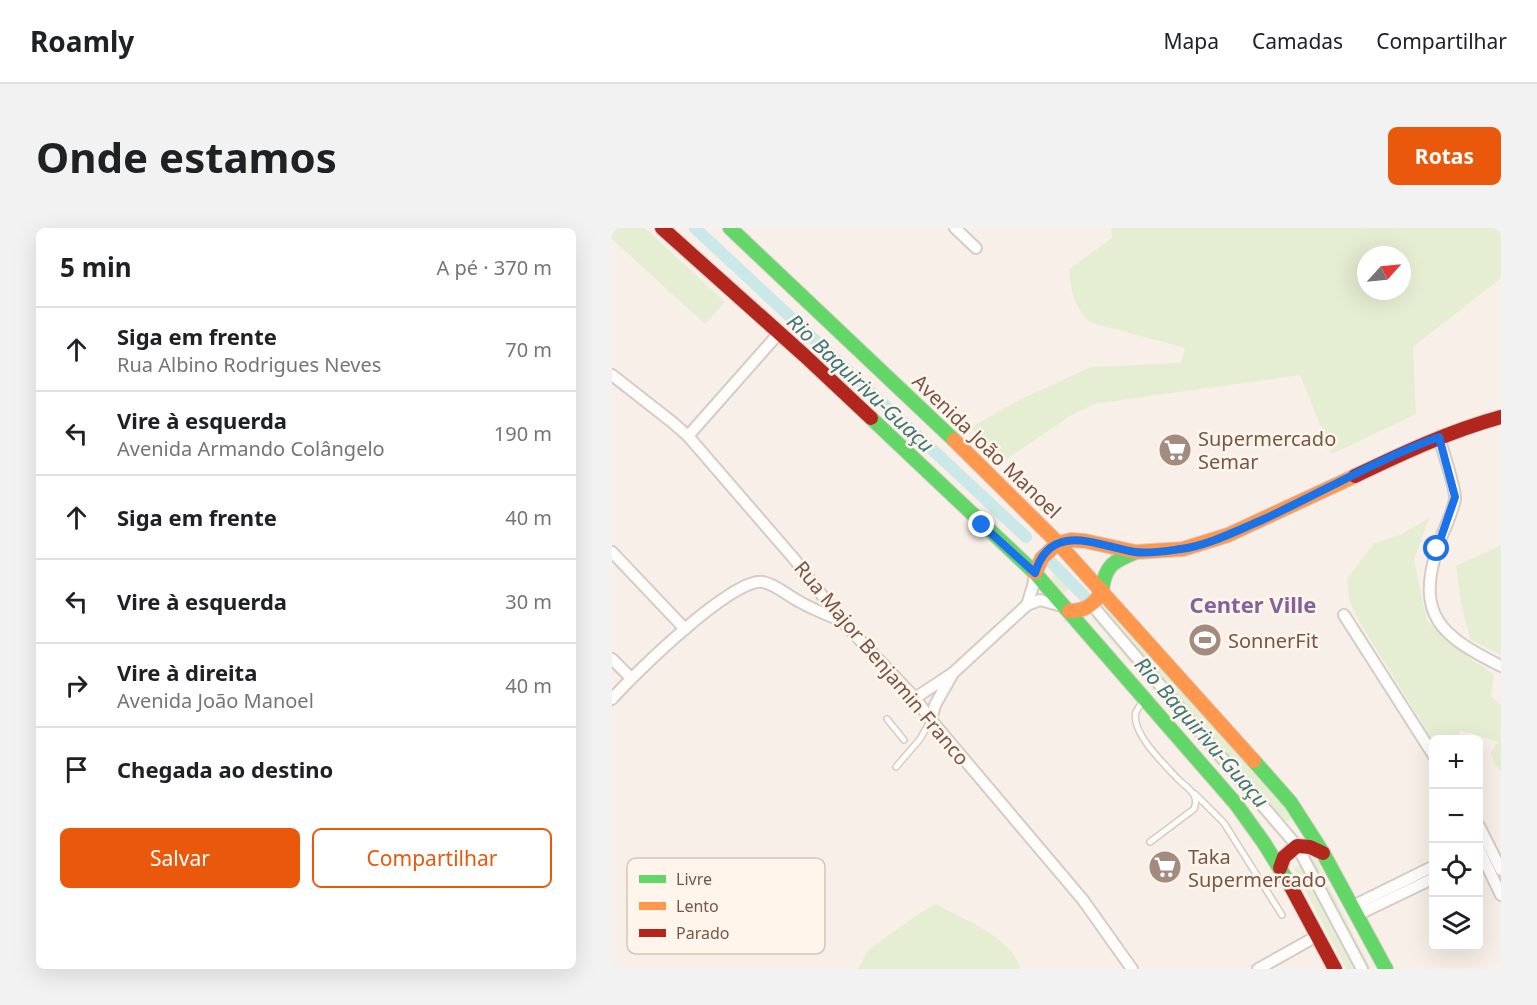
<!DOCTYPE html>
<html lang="pt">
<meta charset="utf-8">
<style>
body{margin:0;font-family:"Noto Sans",sans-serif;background:#f2f2f2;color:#202124}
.controls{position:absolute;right:18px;bottom:18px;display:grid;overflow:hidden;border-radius:9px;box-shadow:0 6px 24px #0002}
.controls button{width:54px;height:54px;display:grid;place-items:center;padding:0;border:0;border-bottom:2px solid #e0e0e0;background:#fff;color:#202124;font:30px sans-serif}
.compass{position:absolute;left:745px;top:18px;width:54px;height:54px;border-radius:50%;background:#fff;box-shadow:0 6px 24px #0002;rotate:63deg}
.stop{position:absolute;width:18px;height:18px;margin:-14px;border:4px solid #1a73e8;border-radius:50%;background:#fff}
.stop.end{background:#1a73e8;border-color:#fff;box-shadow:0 2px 6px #0008}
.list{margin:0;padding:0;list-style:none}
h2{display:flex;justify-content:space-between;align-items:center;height:78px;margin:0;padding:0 24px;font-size:26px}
h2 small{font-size:20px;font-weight:400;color:#757577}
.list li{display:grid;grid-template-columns:39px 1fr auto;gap:18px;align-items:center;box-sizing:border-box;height:84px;padding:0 24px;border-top:2px solid #e0e0e0}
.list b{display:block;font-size:22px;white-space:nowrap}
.list p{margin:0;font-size:20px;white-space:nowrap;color:#757577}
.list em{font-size:20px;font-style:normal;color:#757577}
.actions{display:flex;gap:12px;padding:18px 24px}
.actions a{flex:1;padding:14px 0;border:2px solid #ea580c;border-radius:9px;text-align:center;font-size:21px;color:#ea580c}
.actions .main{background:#ea580c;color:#fff}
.icon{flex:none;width:33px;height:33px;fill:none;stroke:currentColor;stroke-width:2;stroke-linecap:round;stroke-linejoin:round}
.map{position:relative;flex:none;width:889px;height:741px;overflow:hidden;border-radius:9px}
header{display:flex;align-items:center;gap:36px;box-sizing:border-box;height:84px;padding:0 30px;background:#fff;border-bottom:2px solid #e0e0e0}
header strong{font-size:28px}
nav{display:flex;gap:33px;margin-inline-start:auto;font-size:21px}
.intro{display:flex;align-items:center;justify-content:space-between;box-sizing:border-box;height:144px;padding:0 36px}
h1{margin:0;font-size:42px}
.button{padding:15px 27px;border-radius:9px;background:#ea580c;color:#fff;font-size:21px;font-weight:700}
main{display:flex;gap:36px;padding:0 36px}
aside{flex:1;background:#fff;border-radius:9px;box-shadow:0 6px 24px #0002}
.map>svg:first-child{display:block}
</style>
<header>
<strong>Roamly</strong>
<nav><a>Mapa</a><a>Camadas</a><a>Compartilhar</a></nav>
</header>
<div class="intro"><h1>Onde estamos</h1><a class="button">Rotas</a></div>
<main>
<aside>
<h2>5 min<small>A pé · 370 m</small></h2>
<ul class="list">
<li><svg class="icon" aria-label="ahead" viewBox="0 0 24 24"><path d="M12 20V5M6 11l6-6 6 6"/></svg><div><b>Siga em frente</b><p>Rua Albino Rodrigues Neves</p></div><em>70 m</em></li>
<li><svg class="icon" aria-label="left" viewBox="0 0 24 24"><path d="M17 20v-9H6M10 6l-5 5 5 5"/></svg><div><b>Vire à esquerda</b><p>Avenida Armando Colângelo</p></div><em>190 m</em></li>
<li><svg class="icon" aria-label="ahead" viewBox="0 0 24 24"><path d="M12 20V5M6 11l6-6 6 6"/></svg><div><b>Siga em frente</b></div><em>40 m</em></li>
<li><svg class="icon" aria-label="left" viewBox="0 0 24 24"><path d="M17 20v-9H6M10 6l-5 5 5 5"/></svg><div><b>Vire à esquerda</b></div><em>30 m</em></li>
<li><svg class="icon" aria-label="right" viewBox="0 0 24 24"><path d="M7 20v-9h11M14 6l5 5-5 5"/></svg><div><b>Vire à direita</b><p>Avenida João Manoel</p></div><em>40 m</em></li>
<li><svg class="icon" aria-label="arrive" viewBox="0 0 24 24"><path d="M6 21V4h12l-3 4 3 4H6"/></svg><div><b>Chegada ao destino</b></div></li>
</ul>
<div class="actions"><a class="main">Salvar</a><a>Compartilhar</a></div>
</aside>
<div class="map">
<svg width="889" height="741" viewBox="0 0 889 741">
<rect width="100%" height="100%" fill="#f8f0e8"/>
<!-- green -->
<g fill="#e5eed2" fill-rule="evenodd">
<polygon points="0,0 33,0 113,74 93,96 0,11"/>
<path d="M499,0h390v47l-1,4 -87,68 3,67 -84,40 -32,-79 -206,29 -24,12 -66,45 -19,-14 -14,-20 50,-28 70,-32 90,-4 4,-15 -96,-26c-16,-19 -18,-29 -20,-53l43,-31zM754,27h36v36h-36z"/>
<polygon points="817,290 802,332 815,393 856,429 882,446 879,469 889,477 889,543 883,537 879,524 886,514 848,502 847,511 822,512 821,513 747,393 737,372 735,351 762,315 788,307"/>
<polygon points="889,317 889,427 858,411 849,376 844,338"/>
<polygon points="451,342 463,356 452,365 439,352 443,344"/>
<polygon points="497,376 681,589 662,603 480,390 486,379"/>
<polygon points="703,630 759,741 734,741 682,640"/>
<path d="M324,676c25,14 79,35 84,65h-162l10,-19 52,-37z"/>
</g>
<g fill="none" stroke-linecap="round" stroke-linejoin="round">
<!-- canal -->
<g stroke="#cae8e8" stroke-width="12">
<polyline points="83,0 414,309"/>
<polyline points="437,332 476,372"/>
</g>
<defs>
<g id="lane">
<path d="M532,472c-3,4 -6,8 -8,12 -6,20 29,53 42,67 10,10 22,15 16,30l-44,33"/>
<polyline points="275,491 292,512"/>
<polyline points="284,539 308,511 319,492"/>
<polyline points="583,566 612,595 670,687"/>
</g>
<g id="street">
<polyline points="343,0 364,20"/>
<polyline points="0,147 60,194 76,208 183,332 230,393 303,470 319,492 471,672 520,741"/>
<polyline points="76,208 167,105"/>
<path d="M827,209c3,12 17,52 16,62 -3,16 -12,32 -17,47 -23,70 3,90 63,120"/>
<polyline points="0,324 73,401"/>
<polyline points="415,377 421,358 423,345"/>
<polyline points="480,377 685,618 750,741"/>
<polyline points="732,387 822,528"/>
<polyline points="0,431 19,450"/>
<polyline points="341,445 415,377 428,372 450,378"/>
<polyline points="303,470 341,445 323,477 319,492"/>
<path d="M0,471c21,-24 122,-123 151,-117 14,3 25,14 37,20 14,8 28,13 42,19"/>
<polyline points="867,598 889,642"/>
<polyline points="867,621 889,667"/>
<polyline points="741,678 822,638"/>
<polyline points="745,687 822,650"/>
<polyline points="646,741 705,708"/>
</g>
<g id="fast">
<polyline points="118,0 342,212"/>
<polyline points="259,190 423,345 624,576 652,615 678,657"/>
<path d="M490,362c3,-25 12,-29 34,-38"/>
<polyline points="642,533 679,575 711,625 774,741"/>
</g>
<g id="slow">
<polyline points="342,212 446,315 642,533"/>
<polyline points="446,315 459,312 473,313 524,324 571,321 616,307 743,248"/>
<polyline points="423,345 430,330 446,315"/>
<path d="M457,383c16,0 26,-6 33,-21"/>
</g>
<g id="jam">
<polyline points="50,0 193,128 259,190"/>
<path d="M743,248c48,-23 95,-45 146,-59"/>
<polyline points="668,640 672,629 685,618 698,619 711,625"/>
<polyline points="678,657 723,741"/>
</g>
</defs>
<!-- lane casing -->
<use href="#lane" stroke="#d6cbc5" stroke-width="8"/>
<!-- street casing -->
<use href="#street" stroke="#d6cbc5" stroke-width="14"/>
<!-- fast casing -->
<use href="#fast" stroke="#d6ccc5" stroke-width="16"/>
<!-- slow casing -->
<use href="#slow" stroke="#d6ccc5" stroke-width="16"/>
<!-- jam casing -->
<use href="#jam" stroke="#d6ccc5" stroke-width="16"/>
<!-- lane -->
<use href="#lane" stroke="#fefdfc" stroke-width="5"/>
<!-- street -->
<use href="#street" stroke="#fefdfc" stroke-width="10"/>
<!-- fast -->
<use href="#fast" stroke="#63d668" stroke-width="14"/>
<!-- slow -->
<use href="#slow" stroke="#ff974d" stroke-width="14"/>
<!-- jam -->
<use href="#jam" stroke="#b3261e" stroke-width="14"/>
</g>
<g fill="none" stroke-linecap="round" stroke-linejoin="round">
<!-- route -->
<path stroke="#1a73e8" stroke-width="8" d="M370,297l53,48c16,-53 63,-27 100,-21 14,2 31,-1 46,-3 28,-4 55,-18 81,-29 59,-27 116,-61 177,-83l16,60 -18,52"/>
</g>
<!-- icons -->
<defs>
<symbol id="supermarket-disc" viewBox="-11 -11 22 22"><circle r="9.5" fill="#a48b7f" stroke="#fff5ea"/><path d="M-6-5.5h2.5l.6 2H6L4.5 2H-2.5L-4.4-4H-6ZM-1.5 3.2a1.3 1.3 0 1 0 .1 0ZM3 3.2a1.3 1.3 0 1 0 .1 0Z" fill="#fff"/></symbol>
<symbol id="stadium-disc" viewBox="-11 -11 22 22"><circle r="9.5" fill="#a48b7f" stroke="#fff5ea"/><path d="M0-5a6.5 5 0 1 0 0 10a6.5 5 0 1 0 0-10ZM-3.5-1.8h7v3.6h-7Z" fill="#fff"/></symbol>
</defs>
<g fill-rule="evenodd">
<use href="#supermarket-disc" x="544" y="203" width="38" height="38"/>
<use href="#stadium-disc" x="574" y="393" width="38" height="38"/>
<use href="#supermarket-disc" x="534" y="620" width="38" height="38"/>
</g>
<g text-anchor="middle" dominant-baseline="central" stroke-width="5" stroke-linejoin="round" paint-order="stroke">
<!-- poi labels -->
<g font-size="20" fill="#775547" stroke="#fff5ea" text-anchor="start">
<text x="586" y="210">Supermercado<tspan x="586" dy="23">Semar</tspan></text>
<text x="616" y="412">SonnerFit</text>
<text x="576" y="628">Taka<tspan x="576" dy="23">Supermercado</tspan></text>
</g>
<!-- street labels -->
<g font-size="20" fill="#775547" stroke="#fff5ea">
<text transform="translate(375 218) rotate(44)">Avenida João Manoel</text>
<text transform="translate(270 435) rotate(50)">Rua Major Benjamin Franco</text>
</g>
<!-- water labels -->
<g font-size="21" font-style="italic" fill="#3a777e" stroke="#fff5ea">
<text transform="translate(249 155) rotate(43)">Rio Baquirivu-Guaçu</text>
<text transform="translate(590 504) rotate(49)">Rio Baquirivu-Guaçu</text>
</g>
<!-- quarter labels -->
<g font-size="22" font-weight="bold" fill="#84629b" stroke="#fff5ea">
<text x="641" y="376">Center Ville</text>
</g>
</g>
<!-- legend -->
<rect x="15" y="630" width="198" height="96" rx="9" fill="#fff5ea" stroke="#d6c5b9" stroke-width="1.5"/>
<rect x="27" y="647" width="27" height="8" fill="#63d668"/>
<rect x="27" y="674" width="27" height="8" fill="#ff974d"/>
<rect x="27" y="701" width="27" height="8" fill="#b3261e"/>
<g font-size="16" fill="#775547">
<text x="64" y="657">Livre</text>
<text x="64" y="684">Lento</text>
<text x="64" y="711">Parado</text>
</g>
</svg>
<div class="controls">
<button>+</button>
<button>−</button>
<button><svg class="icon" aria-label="locate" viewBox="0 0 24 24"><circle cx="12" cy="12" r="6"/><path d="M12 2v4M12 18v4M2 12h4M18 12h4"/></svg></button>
<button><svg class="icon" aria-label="layers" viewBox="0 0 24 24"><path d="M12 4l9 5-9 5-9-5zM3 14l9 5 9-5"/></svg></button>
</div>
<svg class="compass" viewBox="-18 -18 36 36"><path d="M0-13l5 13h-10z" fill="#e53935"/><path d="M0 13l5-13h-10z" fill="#757577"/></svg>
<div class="stop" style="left:825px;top:321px"></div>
<div class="stop end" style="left:370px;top:297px"></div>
</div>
</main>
